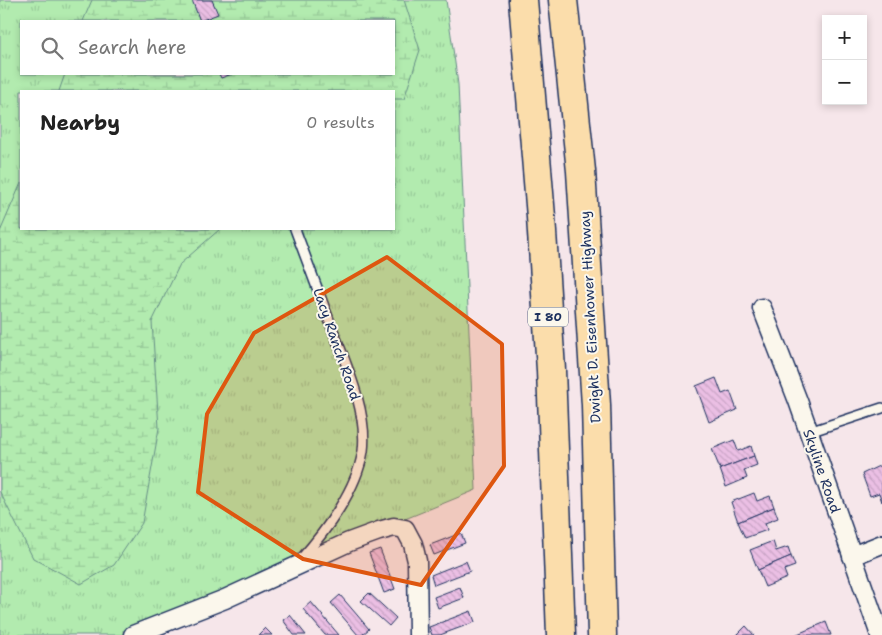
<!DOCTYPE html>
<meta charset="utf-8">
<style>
body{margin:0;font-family:"Shantell Sans",sans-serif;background:#f6f6f6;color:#222}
.controls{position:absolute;right:15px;top:15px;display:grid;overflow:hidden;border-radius:0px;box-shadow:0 2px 8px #0003}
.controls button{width:45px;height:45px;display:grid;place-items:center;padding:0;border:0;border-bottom:1px solid #e0e0e0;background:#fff;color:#222;font:25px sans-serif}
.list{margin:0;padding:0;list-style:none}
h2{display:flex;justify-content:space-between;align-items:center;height:65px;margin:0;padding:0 20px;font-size:21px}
h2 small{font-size:16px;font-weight:400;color:#767676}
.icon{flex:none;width:28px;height:28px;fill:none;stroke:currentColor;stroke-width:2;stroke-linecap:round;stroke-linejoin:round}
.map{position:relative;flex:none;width:882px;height:635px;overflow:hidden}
.search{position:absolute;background:#fff;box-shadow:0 2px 8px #0003;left:20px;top:20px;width:375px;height:55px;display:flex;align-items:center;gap:12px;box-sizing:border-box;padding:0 18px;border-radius:0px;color:#767676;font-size:19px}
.panel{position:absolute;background:#fff;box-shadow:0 2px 8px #0003;left:20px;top:90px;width:375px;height:140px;border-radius:0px}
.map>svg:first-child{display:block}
</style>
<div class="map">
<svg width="882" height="635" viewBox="0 0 882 635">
<defs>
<pattern id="grass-tufts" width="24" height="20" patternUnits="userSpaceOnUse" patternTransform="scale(1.25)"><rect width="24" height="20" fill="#b2ebaf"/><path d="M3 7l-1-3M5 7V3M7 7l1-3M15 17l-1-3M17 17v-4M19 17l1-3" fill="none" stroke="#98ca99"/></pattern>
<pattern id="wetland-marsh" width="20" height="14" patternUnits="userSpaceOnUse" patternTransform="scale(1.25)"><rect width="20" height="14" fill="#b2ebaf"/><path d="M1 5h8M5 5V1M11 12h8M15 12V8" fill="none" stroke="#98ca99"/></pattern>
<pattern id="building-back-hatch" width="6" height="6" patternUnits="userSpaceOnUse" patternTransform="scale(1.25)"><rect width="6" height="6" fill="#ebbfe4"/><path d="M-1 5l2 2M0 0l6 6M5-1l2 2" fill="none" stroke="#c9a4c6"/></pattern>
</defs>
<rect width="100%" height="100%" fill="#f6e6ea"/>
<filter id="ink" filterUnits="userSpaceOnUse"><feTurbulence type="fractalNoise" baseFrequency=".02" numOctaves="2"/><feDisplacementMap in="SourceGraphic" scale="10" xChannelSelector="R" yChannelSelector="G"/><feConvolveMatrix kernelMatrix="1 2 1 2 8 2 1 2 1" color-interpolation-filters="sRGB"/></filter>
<g filter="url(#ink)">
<!-- grass -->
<path fill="url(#grass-tufts)" stroke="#668d86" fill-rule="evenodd" d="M0,0h446l12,84 18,406 -127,52 -216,93h-133zM21,21h373v53h-373zM21,91h373v138h-373z"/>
<!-- wetland -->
<g fill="url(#wetland-marsh)" stroke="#668d86">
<polygon points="92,0 404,0 420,50 404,99 394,99 394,91 59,91 65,74 394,74 394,21 83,21"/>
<polygon points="21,183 21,229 220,229 180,264 152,322 159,428 142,523 114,565 81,584 33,558 0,492 0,232"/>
</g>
<!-- building -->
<g fill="url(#building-back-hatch)" stroke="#1b2f5e">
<polygon points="192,0 212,0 218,14 200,21"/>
<polygon points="219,74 232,74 221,78"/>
<polygon points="716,378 722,394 730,391 737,410 709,422 696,386"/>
<polygon points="734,440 738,451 751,446 754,456 720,469 712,449"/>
<polygon points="754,456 757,465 744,470 747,478 726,487 720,469"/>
<polygon points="881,465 882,468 882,502 879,493 870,496 862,474"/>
<polygon points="754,493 757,501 770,496 774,507 738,522 731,502"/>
<polygon points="774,507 778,518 765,523 767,530 745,538 738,522"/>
<polygon points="461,533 465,543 434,555 430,545"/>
<polygon points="773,541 776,551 788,547 791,556 758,570 750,550"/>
<polygon points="380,549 395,589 384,593 369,553"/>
<polygon points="791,556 795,566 784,570 787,578 765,587 758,570"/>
<polygon points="466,561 470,571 434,585 431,575"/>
<polygon points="460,587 464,598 438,608 434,597"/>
<polygon points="369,593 396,618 389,626 361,601"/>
<polygon points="340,595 369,629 362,635 358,635 331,603"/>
<polygon points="311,602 339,635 325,635 303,609"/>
<polygon points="471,611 475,622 440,635 432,635 429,627"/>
<polygon points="290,615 306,635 294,635 283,620"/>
<polygon points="826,622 831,635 795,635"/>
<polygon points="746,626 754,635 737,635"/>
<polygon points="265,628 272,635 258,635"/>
</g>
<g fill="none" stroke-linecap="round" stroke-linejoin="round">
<defs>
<g id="lane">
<path d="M295,229c12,32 24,64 36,96 14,37 37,86 32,126 -6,38 -37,80 -62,108"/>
<polyline points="809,432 882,408"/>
</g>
<g id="street">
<polyline points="762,308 798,401 880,635"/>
<polyline points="852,556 882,544"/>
<polyline points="133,635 225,599 349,542 379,531 394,527 405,529 413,544 417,561 418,635"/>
</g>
<g id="highway">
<polyline points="523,0 541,217 551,370 561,635"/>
<polyline points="563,0 581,171 596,405 602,635"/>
</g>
</defs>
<!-- lane casing -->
<use href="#lane" stroke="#1b2f5e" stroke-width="12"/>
<!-- street casing -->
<use href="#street" stroke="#1b2f5e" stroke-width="21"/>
<!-- highway casing -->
<use href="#highway" stroke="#1b2f5e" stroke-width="31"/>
<!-- lane -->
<use href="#lane" stroke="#fbf7ec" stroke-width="9"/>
<!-- street -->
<use href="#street" stroke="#fbf7ec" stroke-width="18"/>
<!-- highway -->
<use href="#highway" stroke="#fbddab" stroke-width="28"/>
</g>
</g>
<!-- marked area -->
<path fill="#de5710" fill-opacity="0.2" stroke="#de5710" stroke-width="4" stroke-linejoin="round" d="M387,257l115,87 2,122 -83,119 -118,-26 -105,-67 9,-78 47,-81z"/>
<g text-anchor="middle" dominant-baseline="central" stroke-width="4" stroke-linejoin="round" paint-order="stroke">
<!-- shield labels -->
<rect fill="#fbf7ec" stroke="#5e6b89" stroke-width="1" x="528" y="307.5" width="40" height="19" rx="4"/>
<g font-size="12" font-weight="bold" fill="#1b2f5e">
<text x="548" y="317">I 80</text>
</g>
<!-- street labels -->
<g font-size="14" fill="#1b2f5e" stroke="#fbf7ec">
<text transform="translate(590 317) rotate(-93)">Dwight D. Eisenhower Highway</text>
<text transform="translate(337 344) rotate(71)">Lacy Ranch Road</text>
<text transform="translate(822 471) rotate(71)">Skyline Road</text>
</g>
</g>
</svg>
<div class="controls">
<button>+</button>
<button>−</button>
</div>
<div class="search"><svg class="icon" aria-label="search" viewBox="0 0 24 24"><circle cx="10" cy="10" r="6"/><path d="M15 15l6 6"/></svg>Search here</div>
<section class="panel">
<h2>Nearby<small>0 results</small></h2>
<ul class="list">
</ul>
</section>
</div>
